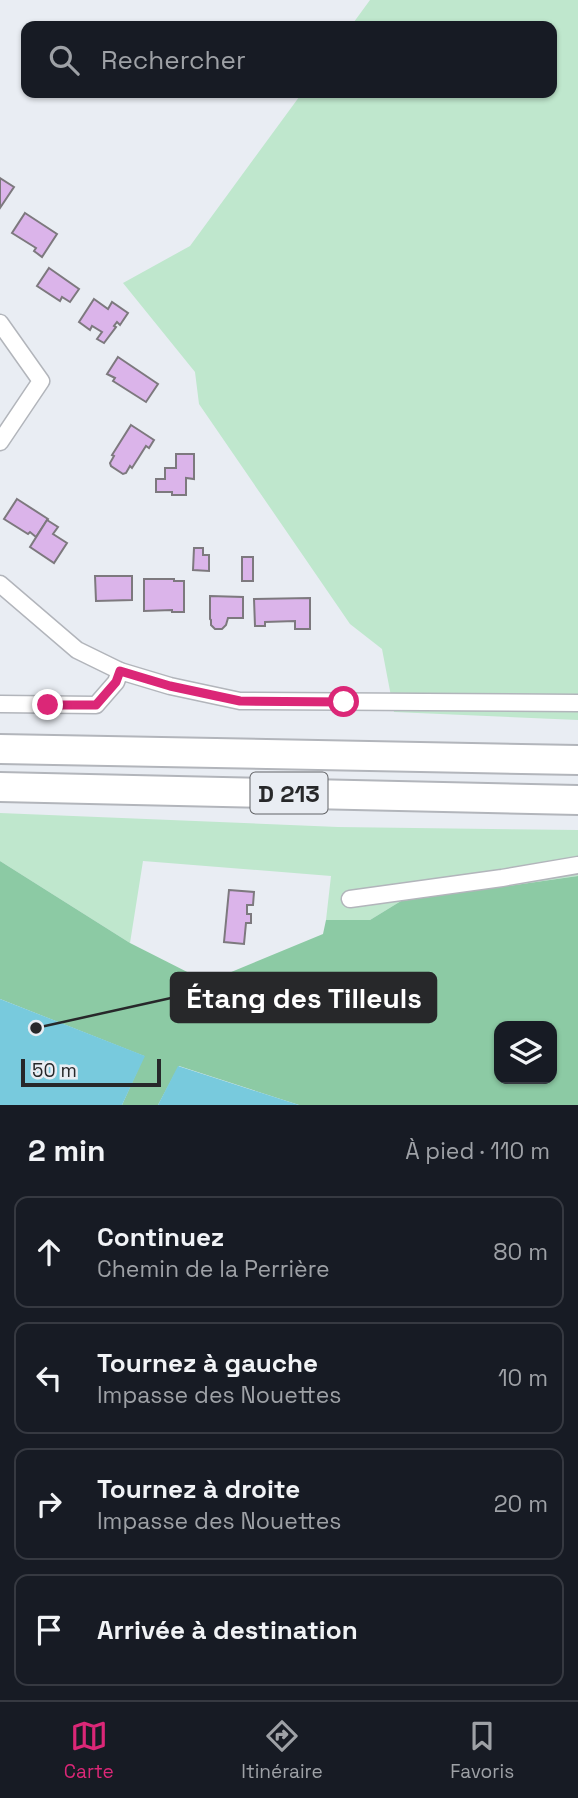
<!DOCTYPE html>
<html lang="fr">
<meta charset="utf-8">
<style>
body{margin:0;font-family:"Space Grotesk",sans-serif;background:#20242c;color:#f1f3f6}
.controls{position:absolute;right:21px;bottom:21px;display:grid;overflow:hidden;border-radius:14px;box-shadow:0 2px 5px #0004}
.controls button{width:63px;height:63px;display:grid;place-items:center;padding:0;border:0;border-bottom:2px solid #363941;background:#171b24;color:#f1f3f6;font:35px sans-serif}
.scale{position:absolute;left:21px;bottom:18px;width:140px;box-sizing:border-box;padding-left:7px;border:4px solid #27282a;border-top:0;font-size:19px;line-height:24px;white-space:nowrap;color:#27282a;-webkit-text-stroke:5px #e9edf3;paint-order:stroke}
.stop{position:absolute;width:21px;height:21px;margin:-16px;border:5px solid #db2777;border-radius:50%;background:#fff}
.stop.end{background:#db2777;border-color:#fff;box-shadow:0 2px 7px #0008}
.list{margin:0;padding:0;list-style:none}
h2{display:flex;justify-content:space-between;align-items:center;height:91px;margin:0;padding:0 28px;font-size:30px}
h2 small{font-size:23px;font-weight:400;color:#9ea1a6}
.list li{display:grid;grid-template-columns:46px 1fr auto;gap:21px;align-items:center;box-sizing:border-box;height:112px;margin:0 14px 14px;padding:0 14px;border:2px solid #363941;border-radius:14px}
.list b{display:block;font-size:26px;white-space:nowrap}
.list p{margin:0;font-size:23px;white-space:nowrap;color:#9ea1a6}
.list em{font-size:23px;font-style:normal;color:#9ea1a6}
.icon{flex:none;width:38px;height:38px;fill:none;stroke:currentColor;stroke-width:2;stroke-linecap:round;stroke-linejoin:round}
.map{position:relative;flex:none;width:578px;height:1105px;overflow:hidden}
.search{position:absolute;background:#171b24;box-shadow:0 2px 5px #0004;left:21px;right:21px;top:21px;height:77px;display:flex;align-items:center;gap:18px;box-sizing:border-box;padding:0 24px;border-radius:14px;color:#9ea1a6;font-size:26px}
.sheet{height:595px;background:#171b24}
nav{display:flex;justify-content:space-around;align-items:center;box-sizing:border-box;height:98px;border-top:2px solid #363941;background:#171b24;font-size:19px;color:#9ea1a6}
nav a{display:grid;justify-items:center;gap:4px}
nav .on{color:#db2777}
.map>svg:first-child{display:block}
</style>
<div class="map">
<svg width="578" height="1105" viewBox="0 0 578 1105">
<rect width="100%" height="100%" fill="#e9edf3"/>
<!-- green -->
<g fill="#bfe7cd">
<polygon points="370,0 578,0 578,720 394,712 382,649 350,624 199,404 195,372 123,283 190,246 302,93 552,93 552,26 351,26"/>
<polygon points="0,813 338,827 578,830 578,876 401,901 370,920 326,920 331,876 143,861 130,943 0,861"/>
</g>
<!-- forest -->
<path fill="#8ccaa4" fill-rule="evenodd" d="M0,861l130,82 77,39 116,-48 3,-14h44l31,-19 177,-25v229h-279l-120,-39 -21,39h-36l22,-49 -144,-57zM499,1026h53v53h-53z"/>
<!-- water -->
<g fill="#78cadd">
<polygon points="0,999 145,1056 122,1105 0,1105"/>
<polygon points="178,1066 299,1105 158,1105"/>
</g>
<!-- building -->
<g fill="#dbb4ea" stroke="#7d797e" stroke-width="2">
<polygon points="0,178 14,187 0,208"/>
<polygon points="25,213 57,234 42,257 34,251 36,248 12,233"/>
<polygon points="49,268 79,289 70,302 62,297 60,301 37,286"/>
<polygon points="94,299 108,309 112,302 128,313 120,325 117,322 114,326 116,327 104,343 97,339 102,332 92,326 90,330 79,322"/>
<polygon points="118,357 158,384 146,402 113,381 115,378 107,374"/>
<polygon points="131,425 154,440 149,448 146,446 132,468 130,466 126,473 123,474 111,466 110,463 114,456 112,455"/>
<polygon points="176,454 194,454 194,479 186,478 186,495 172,495 172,492 156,492 156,479 165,479 165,468 176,468"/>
<polygon points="17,499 48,519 36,537 30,532 28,534 4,519"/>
<polygon points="47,520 58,527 53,534 67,543 54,563 30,547"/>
<polygon points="194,548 203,548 203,555 209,555 209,571 193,570"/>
<rect x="242" y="557" width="11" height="24"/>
<polygon points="95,576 132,576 132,600 96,601"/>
<polygon points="144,579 174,579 174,581 184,581 184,612 172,612 172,610 144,611"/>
<polygon points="210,596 243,597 243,618 228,618 226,625 222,629 215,629 211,625 211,620 210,619"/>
<polygon points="310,598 310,629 295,629 295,621 265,622 265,626 255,626 254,599"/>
<polygon points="229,890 254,892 253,905 247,905 247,914 251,914 251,923 246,923 244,944 224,942"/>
</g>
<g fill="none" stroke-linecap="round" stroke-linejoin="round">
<defs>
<g id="street">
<polyline points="0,323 41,381 0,442"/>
<polyline points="0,584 77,650 120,671 170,686 240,701 578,703"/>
<polyline points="0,704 96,705 116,682 120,671"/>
<polyline points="350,899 502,878 578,865"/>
</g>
<g id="highway">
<polyline points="0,749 578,760"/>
<polyline points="0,787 578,800"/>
</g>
</defs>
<!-- street casing -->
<use href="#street" stroke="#b2b5bb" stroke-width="19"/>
<!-- highway casing -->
<use href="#highway" stroke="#b2b5bb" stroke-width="32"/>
<!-- street -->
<use href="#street" stroke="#fff" stroke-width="16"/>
<!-- highway -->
<use href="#highway" stroke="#fff" stroke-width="28"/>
</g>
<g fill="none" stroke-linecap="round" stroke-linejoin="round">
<!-- route -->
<polyline stroke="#db2777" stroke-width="9" points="48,705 96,705 116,682 120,671 170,686 240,701 344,702"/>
</g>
<g text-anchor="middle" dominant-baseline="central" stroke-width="5" stroke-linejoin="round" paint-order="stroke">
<!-- shield labels -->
<rect fill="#e9edf3" stroke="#616366" stroke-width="2" x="250.5" y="772.5" width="77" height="41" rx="5"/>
<g font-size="24" font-weight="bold" fill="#27282a">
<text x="289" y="793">D 213</text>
</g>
</g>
<!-- callouts -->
<path fill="none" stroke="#27282a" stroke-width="2.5" d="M36 1028L171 998"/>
<circle fill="#27282a" stroke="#e9edf3" stroke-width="2.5" cx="36" cy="1028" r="7"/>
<rect fill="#27282a" stroke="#27282a" stroke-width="2.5" x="171" y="973" width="265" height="49" rx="7"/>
<g font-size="28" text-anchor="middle" font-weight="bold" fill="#fff">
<text x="304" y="1008">Étang des Tilleuls</text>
</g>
</svg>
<div class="controls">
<button><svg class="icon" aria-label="layers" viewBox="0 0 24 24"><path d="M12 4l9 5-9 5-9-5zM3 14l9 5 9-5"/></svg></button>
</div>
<div class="scale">50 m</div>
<div class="stop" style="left:344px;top:702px"></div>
<div class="stop end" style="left:48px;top:705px"></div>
<div class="search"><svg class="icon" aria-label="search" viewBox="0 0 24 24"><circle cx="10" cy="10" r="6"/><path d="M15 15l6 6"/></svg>Rechercher</div>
</div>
<section class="sheet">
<h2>2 min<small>À pied · 110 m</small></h2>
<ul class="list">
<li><svg class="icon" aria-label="ahead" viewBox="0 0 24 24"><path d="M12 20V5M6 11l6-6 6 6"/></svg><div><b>Continuez</b><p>Chemin de la Perrière</p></div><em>80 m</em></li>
<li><svg class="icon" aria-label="left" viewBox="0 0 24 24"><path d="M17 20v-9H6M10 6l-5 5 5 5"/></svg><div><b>Tournez à gauche</b><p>Impasse des Nouettes</p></div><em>10 m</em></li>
<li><svg class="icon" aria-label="right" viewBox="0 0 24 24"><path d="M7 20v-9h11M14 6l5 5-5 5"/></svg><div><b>Tournez à droite</b><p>Impasse des Nouettes</p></div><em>20 m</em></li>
<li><svg class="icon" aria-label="arrive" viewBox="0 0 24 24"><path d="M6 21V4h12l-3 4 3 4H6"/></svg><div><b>Arrivée à destination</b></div></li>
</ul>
</section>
<nav>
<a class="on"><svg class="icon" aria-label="map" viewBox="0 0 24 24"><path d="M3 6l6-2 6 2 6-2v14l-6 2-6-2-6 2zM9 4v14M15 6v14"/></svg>Carte</a>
<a><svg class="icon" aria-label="directions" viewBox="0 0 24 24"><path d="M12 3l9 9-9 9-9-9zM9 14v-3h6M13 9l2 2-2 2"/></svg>Itinéraire</a>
<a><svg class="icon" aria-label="saved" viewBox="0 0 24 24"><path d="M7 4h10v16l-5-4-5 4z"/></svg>Favoris</a>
</nav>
